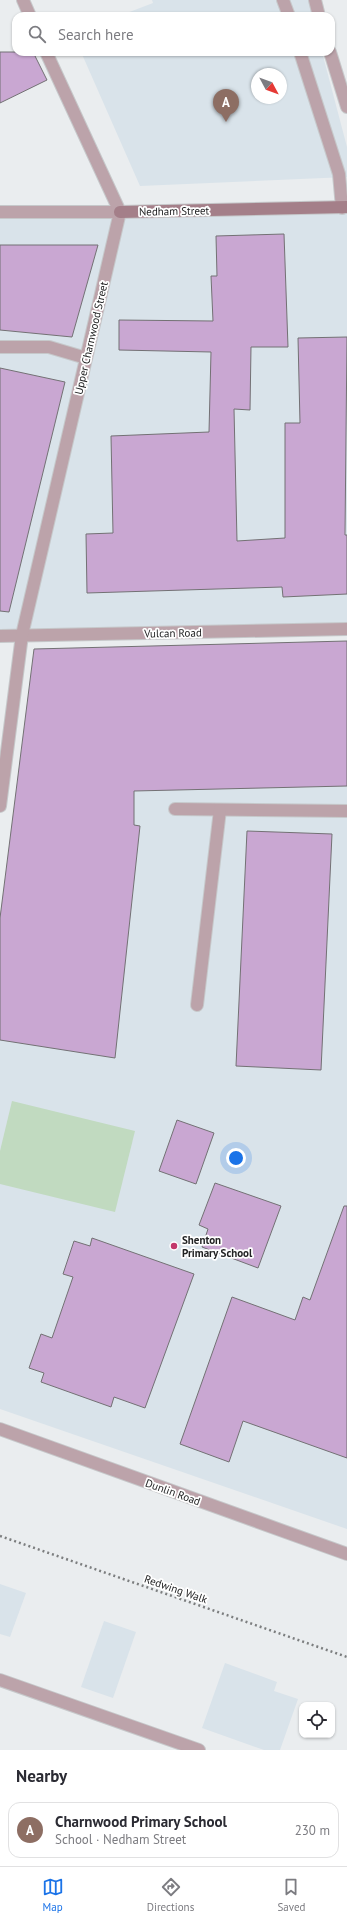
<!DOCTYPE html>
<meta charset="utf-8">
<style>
body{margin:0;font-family:"PT Sans",sans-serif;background:#f2f2f3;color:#2b2b33}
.controls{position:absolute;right:12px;bottom:12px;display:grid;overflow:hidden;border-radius:8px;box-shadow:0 1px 3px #0004}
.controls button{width:36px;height:36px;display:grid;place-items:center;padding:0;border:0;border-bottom:1px solid #e1e1e2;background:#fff;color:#2b2b33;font:20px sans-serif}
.compass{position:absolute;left:251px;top:68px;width:36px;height:36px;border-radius:50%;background:#fff;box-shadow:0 1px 3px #0004;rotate:131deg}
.you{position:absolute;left:236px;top:1158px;width:14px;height:14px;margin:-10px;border:3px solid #fff;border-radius:50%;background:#1a73e8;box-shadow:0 0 0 6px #1a73e833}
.badge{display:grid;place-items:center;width:26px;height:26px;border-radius:50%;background:#1a73e8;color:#fff;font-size:13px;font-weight:700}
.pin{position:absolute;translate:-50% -33px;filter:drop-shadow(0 1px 2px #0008)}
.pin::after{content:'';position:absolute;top:21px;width:14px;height:12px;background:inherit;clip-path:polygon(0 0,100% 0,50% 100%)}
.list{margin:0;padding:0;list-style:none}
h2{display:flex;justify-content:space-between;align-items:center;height:52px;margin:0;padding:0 16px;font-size:17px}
h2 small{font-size:13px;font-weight:400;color:#7c7c81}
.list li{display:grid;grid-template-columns:26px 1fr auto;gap:12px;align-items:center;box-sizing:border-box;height:56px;margin:0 8px 8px;padding:0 8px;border:1px solid #e1e1e2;border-radius:12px}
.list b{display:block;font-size:15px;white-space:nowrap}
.list p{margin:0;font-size:13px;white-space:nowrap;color:#7c7c81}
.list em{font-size:13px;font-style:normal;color:#7c7c81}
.icon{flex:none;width:22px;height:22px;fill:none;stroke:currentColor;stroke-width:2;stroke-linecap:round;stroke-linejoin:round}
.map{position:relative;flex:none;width:347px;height:1750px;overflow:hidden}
.search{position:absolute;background:#fff;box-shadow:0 1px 3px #0004;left:12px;right:12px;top:12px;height:44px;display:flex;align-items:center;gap:10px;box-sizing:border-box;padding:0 14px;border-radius:12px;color:#7c7c81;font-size:15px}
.sheet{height:116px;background:#fff}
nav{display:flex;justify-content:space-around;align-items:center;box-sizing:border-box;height:56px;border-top:1px solid #e1e1e2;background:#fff;font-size:11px;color:#7c7c81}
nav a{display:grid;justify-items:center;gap:2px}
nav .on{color:#1a73e8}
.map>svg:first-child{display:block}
</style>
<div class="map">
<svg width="347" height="1750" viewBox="0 0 347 1750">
<rect width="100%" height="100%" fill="#eaedef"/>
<!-- built -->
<g fill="#d9e3ea" fill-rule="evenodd">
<polygon points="152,0 309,0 313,16 119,16 153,3"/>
<path d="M81,52h241l25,95v30l-207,9zM257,74h24v24h-24z"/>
<polygon points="347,204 347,629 0,636 0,212"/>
<polygon points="347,651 347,1529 0,1409 0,1042 67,680"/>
<polygon points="0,1584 26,1593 10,1637 0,1634"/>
<polygon points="104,1621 136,1632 113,1698 81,1687"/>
<polygon points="225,1663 277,1682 274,1691 298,1699 280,1750 264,1750 202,1728"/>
</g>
<!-- green -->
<polygon fill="#c1dac0" points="12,1101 135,1131 115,1212 0,1184 0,1151"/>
<!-- building -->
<g fill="#c9a7d2" stroke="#737174">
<polygon points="0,52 33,52 47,80 0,103"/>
<polygon points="284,234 288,347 251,347 250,410 234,409 237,541 285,538 285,423 300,423 298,338 347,337 345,535 347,535 347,594 283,597 282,587 87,593 86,534 113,533 111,436 209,432 211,352 119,350 119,320 213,321 211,276 217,276 216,236"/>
<polygon points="0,245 98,245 72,337 0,330"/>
<polygon points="0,368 65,382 9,612 0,611"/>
<polygon points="347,641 347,786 134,791 134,825 140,826 115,1058 0,1040 0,918 34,649"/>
<polygon points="247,831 332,834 321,1070 236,1066"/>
<polygon points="177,1120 214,1133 196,1184 159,1171"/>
<polygon points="215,1183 281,1206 258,1268 202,1247 208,1229 199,1225"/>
<polygon points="344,1206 347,1206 347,1458 243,1421 229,1462 180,1444 232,1297 295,1320 303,1297 310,1300"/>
<polygon points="92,1238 194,1274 145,1408 114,1397 111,1407 41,1382 44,1373 29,1368 41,1334 52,1338 73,1277 63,1274 74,1241 90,1246"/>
</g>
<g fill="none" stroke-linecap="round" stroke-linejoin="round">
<defs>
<g id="lane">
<polyline points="283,0 289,16"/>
<polyline points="315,0 319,16"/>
<polyline points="300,52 339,174 342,208"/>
<polyline points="330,52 347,107"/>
<polyline points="0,347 49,347 86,358"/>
<polyline points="175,809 347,811"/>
<polyline points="197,1005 220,810"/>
</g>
<g id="street">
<polyline points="23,0 30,16"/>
<polyline points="0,212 120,212"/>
<polyline points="0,636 347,629"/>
<polyline points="0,806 22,635 120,212 46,52"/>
<polyline points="0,1429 347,1554"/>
<polyline points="0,1680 199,1750"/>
</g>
<polyline id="secondary" points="120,212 347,207"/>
</defs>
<!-- lane casing -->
<use href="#lane" stroke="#c6c8ca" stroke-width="14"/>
<!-- street casing -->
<use href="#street" stroke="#c6c8ca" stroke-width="14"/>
<!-- secondary casing -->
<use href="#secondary" stroke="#c6c8ca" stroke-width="14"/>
<!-- path -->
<polyline stroke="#7c7e7f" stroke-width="2.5" stroke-dasharray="2 3" stroke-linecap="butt" points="0,1536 347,1657"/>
<!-- lane -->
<use href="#lane" stroke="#bca3aa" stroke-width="12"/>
<!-- street -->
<use href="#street" stroke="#bca3aa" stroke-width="12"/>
<!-- secondary -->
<use href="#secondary" stroke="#a47f89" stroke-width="12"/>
</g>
<!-- markers -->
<circle fill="#c3376a" stroke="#fff" stroke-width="1.5" cx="174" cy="1246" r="4"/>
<g text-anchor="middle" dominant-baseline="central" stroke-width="3.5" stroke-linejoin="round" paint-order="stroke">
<!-- street labels -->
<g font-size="11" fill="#212223" stroke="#fff">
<text transform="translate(174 211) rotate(-1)">Nedham Street</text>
<text transform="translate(91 338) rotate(-77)">Upper Charnwood Street</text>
<text transform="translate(173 633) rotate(-1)">Vulcan Road</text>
<text transform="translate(173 1492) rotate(20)">Dunlin Road</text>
<text transform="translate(176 1589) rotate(19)">Redwing Walk</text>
</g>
<!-- poi labels -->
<g font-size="11" font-weight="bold" fill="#212223" stroke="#fff" text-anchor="start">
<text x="182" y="1240">Shenton<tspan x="182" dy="13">Primary School</tspan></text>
</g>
</g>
</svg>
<div class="controls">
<button><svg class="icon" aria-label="locate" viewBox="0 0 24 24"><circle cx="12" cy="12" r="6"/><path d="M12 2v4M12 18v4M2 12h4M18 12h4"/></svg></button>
</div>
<svg class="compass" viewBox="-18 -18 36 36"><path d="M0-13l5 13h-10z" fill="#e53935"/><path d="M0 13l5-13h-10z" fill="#7c7c81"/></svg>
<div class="you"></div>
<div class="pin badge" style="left:226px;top:122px;background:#8d6e63">A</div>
<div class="search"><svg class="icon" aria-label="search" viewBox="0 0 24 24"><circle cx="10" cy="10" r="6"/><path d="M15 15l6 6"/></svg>Search here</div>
</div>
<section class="sheet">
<h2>Nearby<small></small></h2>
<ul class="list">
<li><span class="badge" style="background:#8d6e63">A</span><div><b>Charnwood Primary School</b><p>School · Nedham Street</p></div><em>230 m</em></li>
</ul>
</section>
<nav>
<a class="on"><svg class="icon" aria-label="map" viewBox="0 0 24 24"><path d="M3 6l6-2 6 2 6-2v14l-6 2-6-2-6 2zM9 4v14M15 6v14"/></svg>Map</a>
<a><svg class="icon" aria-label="directions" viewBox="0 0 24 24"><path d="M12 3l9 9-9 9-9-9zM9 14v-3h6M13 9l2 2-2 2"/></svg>Directions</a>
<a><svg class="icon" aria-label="saved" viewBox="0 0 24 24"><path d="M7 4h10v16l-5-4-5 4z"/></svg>Saved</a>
</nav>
